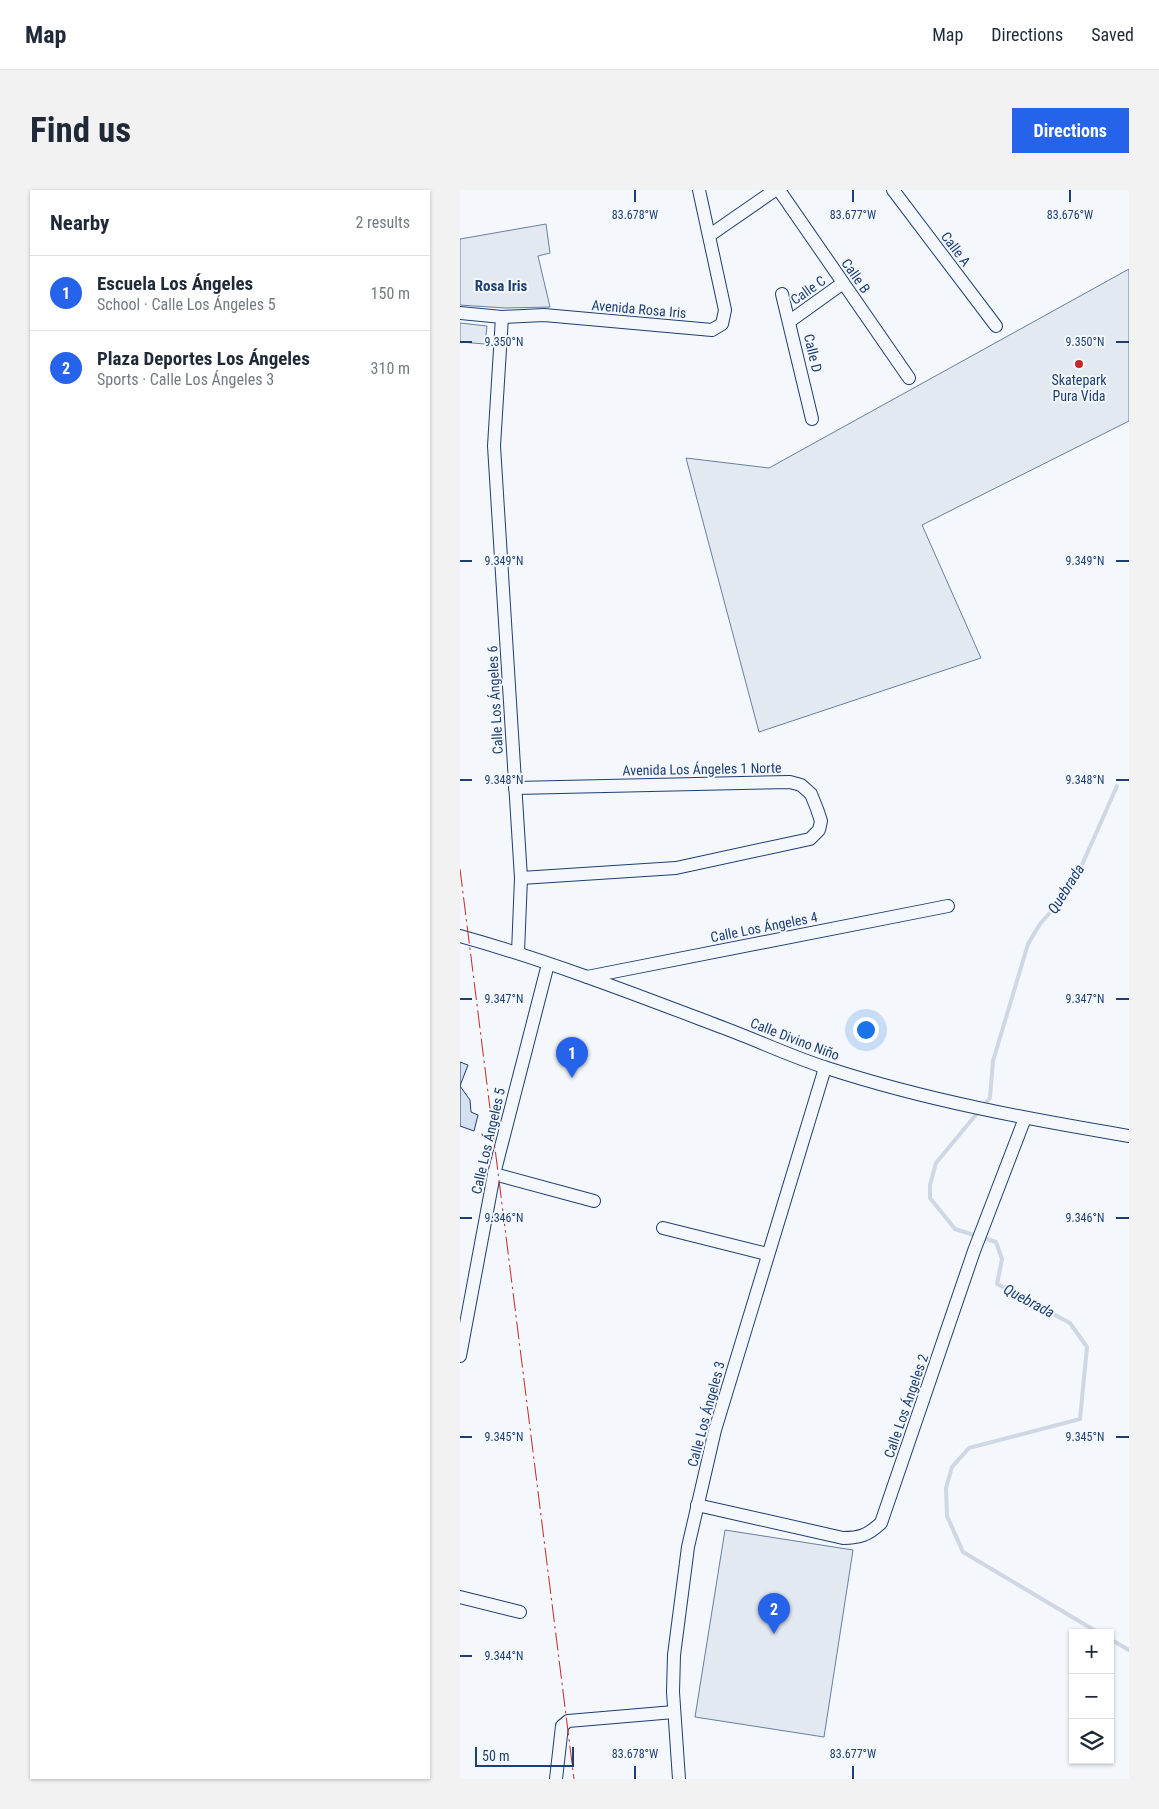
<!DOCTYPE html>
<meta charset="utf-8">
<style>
body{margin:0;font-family:"Roboto Condensed",sans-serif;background:#f2f2f3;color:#1f2937}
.controls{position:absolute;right:15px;bottom:15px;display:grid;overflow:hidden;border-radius:0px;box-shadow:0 1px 4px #0004}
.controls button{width:45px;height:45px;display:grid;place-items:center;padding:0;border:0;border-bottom:1px solid #e0e1e3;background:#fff;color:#1f2937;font:25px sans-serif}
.scale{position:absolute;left:15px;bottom:12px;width:99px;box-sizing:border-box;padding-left:5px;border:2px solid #1d3f73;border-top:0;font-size:14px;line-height:18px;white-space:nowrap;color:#1d3f73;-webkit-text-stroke:4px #f4f7fb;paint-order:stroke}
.you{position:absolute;left:405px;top:839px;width:18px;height:18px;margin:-12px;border:4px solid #fff;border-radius:50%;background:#1a73e8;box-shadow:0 0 0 8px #1a73e833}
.badge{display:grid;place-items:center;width:32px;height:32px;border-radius:50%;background:#2563eb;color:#fff;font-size:16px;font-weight:700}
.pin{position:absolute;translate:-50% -41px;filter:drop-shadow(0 1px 2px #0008)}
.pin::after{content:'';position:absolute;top:26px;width:18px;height:15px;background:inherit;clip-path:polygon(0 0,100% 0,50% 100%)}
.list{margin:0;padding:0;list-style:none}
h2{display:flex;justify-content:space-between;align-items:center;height:65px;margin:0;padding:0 20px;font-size:21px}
h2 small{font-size:16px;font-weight:400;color:#747a83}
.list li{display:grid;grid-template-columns:32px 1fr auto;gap:15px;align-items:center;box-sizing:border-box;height:75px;padding:0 20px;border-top:1px solid #e0e1e3}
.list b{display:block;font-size:19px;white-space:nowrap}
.list p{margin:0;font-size:16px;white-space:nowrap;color:#747a83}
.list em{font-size:16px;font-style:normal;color:#747a83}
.icon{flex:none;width:28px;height:28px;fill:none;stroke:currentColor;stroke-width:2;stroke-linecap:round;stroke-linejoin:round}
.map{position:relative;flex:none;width:669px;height:1589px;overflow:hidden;border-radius:0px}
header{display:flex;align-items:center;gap:30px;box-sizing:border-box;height:70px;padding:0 25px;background:#fff;border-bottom:1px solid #e0e1e3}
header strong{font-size:24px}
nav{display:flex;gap:28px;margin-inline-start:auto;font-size:18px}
.intro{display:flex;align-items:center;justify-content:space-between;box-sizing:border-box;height:120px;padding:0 30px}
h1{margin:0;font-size:35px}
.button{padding:12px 22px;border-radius:0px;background:#2563eb;color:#fff;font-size:18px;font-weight:700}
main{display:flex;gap:30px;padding:0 30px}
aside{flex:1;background:#fff;border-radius:0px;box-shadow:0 1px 4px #0004}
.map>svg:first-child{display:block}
</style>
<header>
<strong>Map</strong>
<nav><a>Map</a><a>Directions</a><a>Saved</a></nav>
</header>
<div class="intro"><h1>Find us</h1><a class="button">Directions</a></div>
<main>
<aside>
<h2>Nearby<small>2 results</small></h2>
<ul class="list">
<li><span class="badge">1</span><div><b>Escuela Los Ángeles</b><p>School · Calle Los Ángeles 5</p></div><em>150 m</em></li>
<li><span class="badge">2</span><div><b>Plaza Deportes Los Ángeles</b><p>Sports · Calle Los Ángeles 3</p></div><em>310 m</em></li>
</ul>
</aside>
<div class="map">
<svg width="669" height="1589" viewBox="0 0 669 1589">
<rect width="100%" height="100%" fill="#f4f7fb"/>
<!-- green -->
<g fill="#e3e9f0" stroke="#687fa3">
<polygon points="86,34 90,63 78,66 90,117 45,118 0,115 0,49"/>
<polygon points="669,79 669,231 462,335 521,468 299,542 226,268 309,278"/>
<polygon points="0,133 27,136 25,154 0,152"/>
<polygon points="265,1340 393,1360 364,1547 235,1527"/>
</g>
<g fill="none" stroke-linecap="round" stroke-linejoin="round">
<!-- stream -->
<g stroke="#cfd7e4" stroke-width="4">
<polyline points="523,916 530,908 533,871 568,754 580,734 603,708 621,677 657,596"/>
<polyline points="519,921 476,973 470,995 470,1008 495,1039 536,1052 542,1069 537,1094 610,1133 627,1157 620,1229 509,1258 492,1277 486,1298 487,1326 503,1362 639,1443"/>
<polyline points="650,1449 669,1460"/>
</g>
</g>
<!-- building -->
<polygon fill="#d5e0f0" stroke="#1d3f73" points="0,872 8,875 0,896 10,910 11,922 18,925 14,941 0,936"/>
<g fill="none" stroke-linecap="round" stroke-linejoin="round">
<defs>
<g id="street">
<polyline points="319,0 449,188"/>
<polyline points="433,0 536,136"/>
<polyline points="250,45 315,0"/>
<polyline points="322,104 352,229"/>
<polyline points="0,123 42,127 84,125 252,140 262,134 265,120 239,0"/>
<polyline points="42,127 34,256 61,688 58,762"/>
<polyline points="330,131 383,93"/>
<polyline points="55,598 330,592 341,595 351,604 357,619 361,631 359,640 350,649 216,678 61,688"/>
<path d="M0,746c90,25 177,59 264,92 35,13 68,29 103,40 98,32 200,51 302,68"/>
<polyline points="127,787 488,716"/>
<polyline points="34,984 134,1011"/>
<polyline points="203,1038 307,1064"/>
<polyline points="0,1166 34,984 88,774"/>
<path d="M237,1315l146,33c17,0 25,-3 38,-15l93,-272 51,-133"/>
<polyline points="0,1407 60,1422"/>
<polyline points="96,1589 102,1536 108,1531 214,1522"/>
<polyline points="219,1589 213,1502 214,1465 228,1357 255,1240 365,878"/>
</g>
</defs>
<!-- street casing -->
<use href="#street" stroke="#1d3f73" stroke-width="14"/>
<!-- street -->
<use href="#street" stroke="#f4f7fb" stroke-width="12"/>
<!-- power -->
<polyline stroke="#c62828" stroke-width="1" stroke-dasharray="18 4 2.5 4" stroke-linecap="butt" points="0,679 114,1589"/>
</g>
<!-- ticks -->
<path fill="none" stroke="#1d3f73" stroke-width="2" d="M175,0v12M393,0v12M610,0v12M0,152h12M656,152h13M0,371h12M656,371h13M0,590h12M656,590h13M0,809h12M656,809h13M0,1028h12M656,1028h13M0,1247h12M656,1247h13M0,1466h12M175,1576v13M393,1576v13"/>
<!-- markers -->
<circle fill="#c62828" stroke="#f4f7fb" stroke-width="2" cx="619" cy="174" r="5"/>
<g text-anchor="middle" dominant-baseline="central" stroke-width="4" stroke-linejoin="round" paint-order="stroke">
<!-- street labels -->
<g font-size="14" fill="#1d3f73" stroke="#f4f7fb">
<text transform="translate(496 59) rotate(53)">Calle A</text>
<text transform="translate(396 86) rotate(55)">Calle B</text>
<text transform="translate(348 100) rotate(-35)">Calle C</text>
<text transform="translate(179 119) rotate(5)">Avenida Rosa Iris</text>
<text transform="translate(353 163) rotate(77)">Calle D</text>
<text transform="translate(35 510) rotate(-93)">Calle Los Ángeles 6</text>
<text transform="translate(242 579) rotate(-1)">Avenida Los Ángeles 1 Norte</text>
<text transform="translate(304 737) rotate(-11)">Calle Los Ángeles 4</text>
<text transform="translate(335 849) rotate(21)">Calle Divino Niño</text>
<text transform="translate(28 951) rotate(-77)">Calle Los Ángeles 5</text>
<text transform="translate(446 1216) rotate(-71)">Calle Los Ángeles 2</text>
<text transform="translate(246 1224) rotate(-75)">Calle Los Ángeles 3</text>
</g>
<!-- poi labels -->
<g font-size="14" fill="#1d3f73" stroke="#f4f7fb">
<text x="619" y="190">Skatepark<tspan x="619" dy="16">Pura Vida</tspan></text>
</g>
<!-- neighbourhood labels -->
<g font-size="15" font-weight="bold" fill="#1d3f73" stroke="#f4f7fb">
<text x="41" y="96">Rosa Iris</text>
</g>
<!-- water labels -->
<g font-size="15" font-style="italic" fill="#1d3f73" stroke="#f4f7fb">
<text transform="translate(606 699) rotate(-58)">Quebrada</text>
<text transform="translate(569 1111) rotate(28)">Quebrada</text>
</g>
</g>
<g font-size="12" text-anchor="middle" fill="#1d3f73" stroke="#f4f7fb" stroke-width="4" stroke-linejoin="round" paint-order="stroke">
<text x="175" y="29">83.678°W</text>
<text x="393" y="29">83.677°W</text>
<text x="610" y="29">83.676°W</text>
<text x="44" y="156">9.350°N</text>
<text x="625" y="156">9.350°N</text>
<text x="44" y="375">9.349°N</text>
<text x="625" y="375">9.349°N</text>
<text x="44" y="594">9.348°N</text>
<text x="625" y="594">9.348°N</text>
<text x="44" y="813">9.347°N</text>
<text x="625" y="813">9.347°N</text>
<text x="44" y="1032">9.346°N</text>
<text x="625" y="1032">9.346°N</text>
<text x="44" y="1251">9.345°N</text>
<text x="625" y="1251">9.345°N</text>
<text x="44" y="1470">9.344°N</text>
<text x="175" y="1568">83.678°W</text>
<text x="393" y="1568">83.677°W</text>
</g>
</svg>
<div class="controls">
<button>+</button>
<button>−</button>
<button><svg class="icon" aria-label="layers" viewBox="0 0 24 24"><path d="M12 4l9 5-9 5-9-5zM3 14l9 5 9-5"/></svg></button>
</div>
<div class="scale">50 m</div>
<div class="you"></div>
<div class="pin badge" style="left:112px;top:888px">1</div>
<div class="pin badge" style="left:314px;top:1444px">2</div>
</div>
</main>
